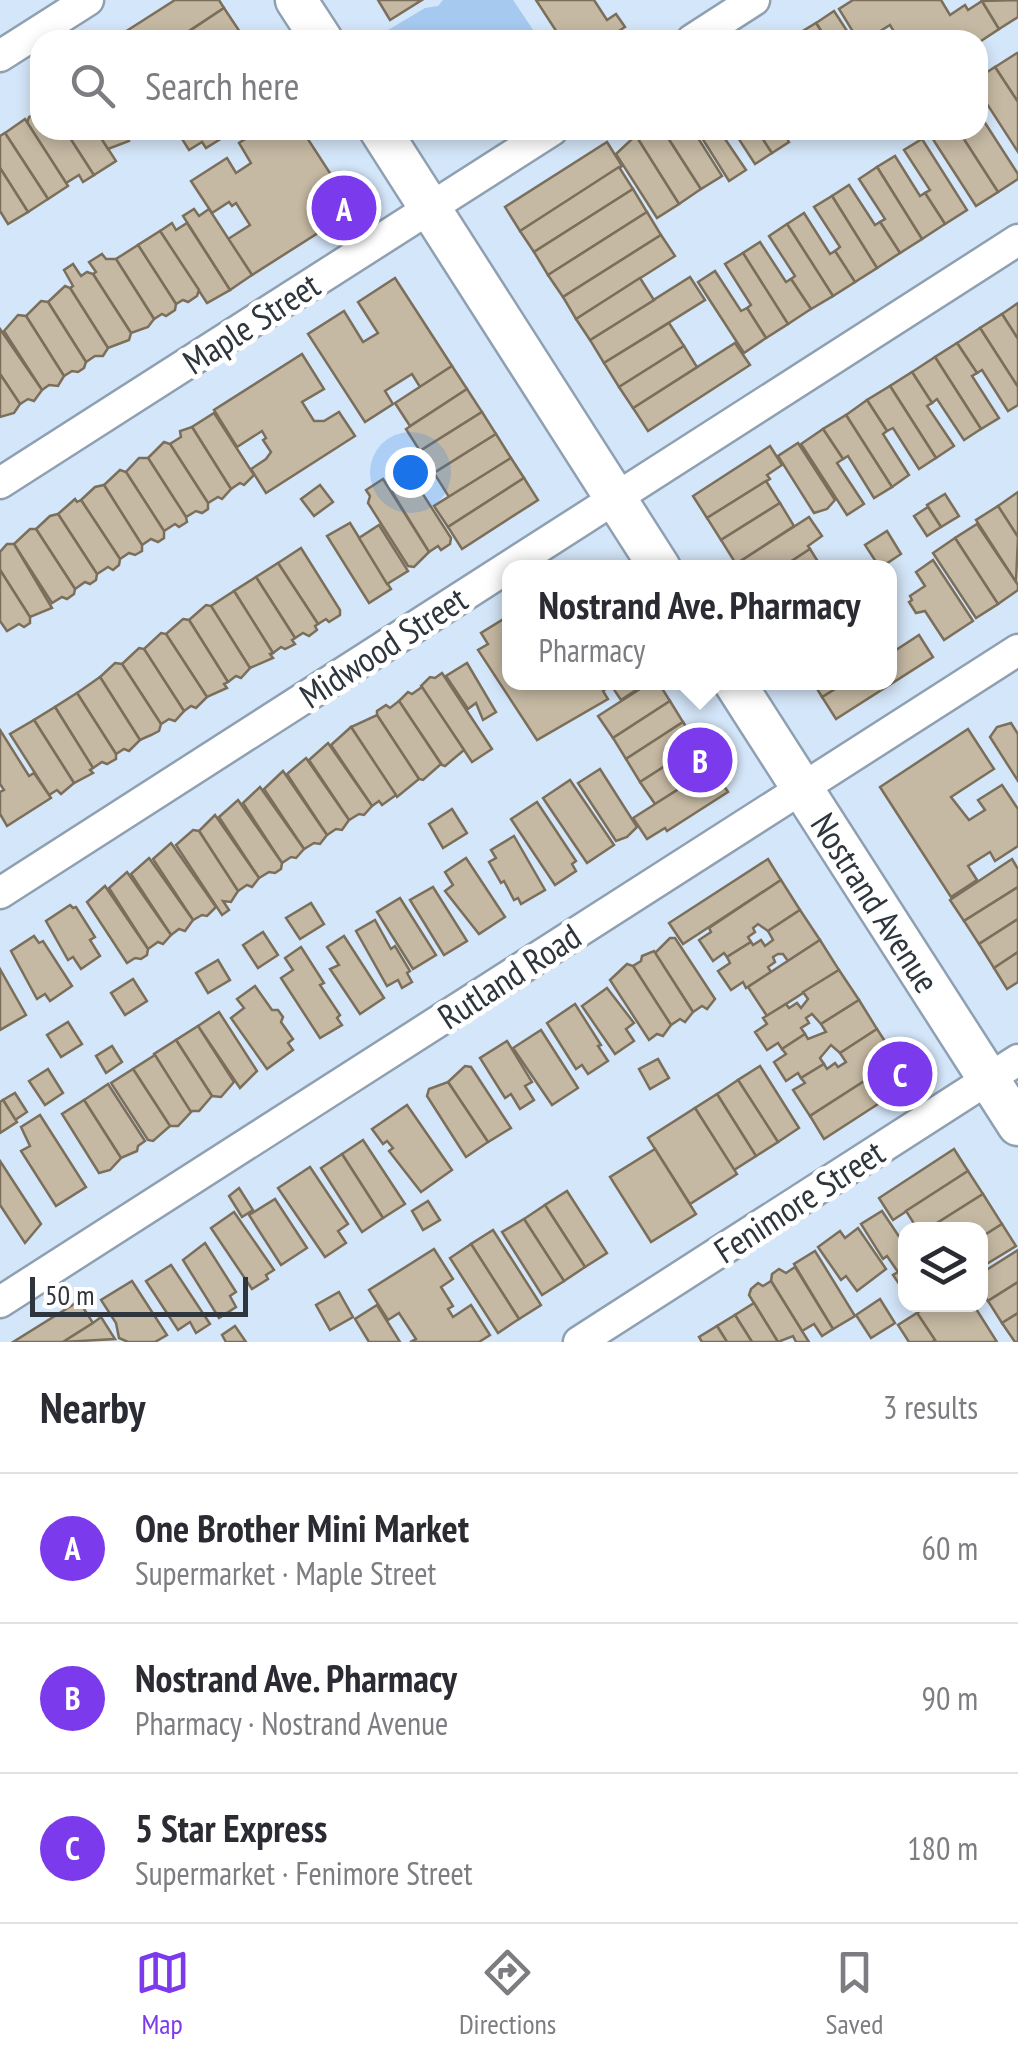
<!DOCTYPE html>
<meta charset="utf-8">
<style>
body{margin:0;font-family:"PT Sans Narrow",sans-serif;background:#f7f7f7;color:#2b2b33}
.controls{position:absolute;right:30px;bottom:30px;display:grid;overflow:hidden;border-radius:20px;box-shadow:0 5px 15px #0003}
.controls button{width:90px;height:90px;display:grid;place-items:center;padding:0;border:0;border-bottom:2px solid #e1e1e2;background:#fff;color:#2b2b33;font:50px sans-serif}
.scale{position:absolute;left:30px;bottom:25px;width:218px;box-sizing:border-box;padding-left:10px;border:5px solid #2e353c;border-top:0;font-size:28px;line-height:35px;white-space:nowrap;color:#2e353c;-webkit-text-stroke:8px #fff;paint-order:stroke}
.you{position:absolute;left:410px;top:472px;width:35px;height:35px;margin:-25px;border:8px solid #fff;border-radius:50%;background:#1a73e8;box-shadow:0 0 0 15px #1a73e833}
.badge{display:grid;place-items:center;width:65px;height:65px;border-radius:50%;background:#7c3aed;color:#fff;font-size:32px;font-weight:700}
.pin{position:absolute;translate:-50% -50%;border:5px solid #fff;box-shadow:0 2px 10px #0006}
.popup{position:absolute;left:502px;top:560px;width:395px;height:130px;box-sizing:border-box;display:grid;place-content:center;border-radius:20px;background:#fff;filter:drop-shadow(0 2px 8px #0005);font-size:32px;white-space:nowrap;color:#7c7c81}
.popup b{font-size:38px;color:#2b2b33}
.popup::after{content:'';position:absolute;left:50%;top:100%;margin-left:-20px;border:20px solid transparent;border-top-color:#fff}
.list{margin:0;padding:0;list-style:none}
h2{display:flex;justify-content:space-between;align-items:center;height:130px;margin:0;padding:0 40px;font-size:42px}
h2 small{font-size:32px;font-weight:400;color:#7c7c81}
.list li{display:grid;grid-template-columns:65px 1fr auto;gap:30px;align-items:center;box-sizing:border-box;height:150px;padding:0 40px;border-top:2px solid #e1e1e2}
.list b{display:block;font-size:38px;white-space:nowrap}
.list p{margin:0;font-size:32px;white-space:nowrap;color:#7c7c81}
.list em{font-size:32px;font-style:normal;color:#7c7c81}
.icon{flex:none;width:55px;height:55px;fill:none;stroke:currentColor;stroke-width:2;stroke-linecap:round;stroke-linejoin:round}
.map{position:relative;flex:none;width:1018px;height:1342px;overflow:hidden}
.search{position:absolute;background:#fff;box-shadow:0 5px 15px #0003;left:30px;right:30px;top:30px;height:110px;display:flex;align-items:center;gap:25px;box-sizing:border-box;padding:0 35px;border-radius:30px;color:#7c7c81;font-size:38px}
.sheet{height:580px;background:#fff}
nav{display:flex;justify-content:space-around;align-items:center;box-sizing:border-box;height:140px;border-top:2px solid #e1e1e2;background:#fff;font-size:28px;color:#7c7c81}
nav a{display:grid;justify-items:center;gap:5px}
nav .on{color:#7c3aed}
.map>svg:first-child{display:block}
</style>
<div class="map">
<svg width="1018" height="1342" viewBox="0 0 1018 1342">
<rect width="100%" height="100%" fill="#d4e6f9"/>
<!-- green -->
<polygon fill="#a6caef" points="443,0 513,0 540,40 388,40 383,33 425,8 438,6"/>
<!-- building -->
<g fill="#c5b9a3" stroke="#7b6f5b" stroke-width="2.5">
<polygon points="175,0 219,0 224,8 175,40 172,36 166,40 119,40 117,37"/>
<polygon points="378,0 422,0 390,20"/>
<polygon points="536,0 594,0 607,20 616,14 625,27 605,40 562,40"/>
<polygon points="853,0 941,0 950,15 965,5 968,10 982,1 999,29 978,43 978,40 899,40 890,25 866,40 858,40 839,9"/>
<polygon points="1018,0 1018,17 999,29 982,1"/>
<polygon points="224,8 244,38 192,40 188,32"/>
<polygon points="834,11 853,40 827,40 816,23"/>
<polygon points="816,23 827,40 795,40 793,37"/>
<polygon points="1017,53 1018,54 1018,102 995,67"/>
<polygon points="995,67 1018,102 1018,152 978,90 978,78"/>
<polygon points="38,112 40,130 65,130 94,175 83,182 79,175 66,183 27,123 29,117"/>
<polygon points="978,112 1018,174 1018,179 998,192 958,130 978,130"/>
<polygon points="25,119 68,186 48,199 5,133"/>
<polygon points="65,130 96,130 116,161 94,175"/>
<polygon points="96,130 127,130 129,141 108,149"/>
<polygon points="228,130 230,133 206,148 202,142 189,150 177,131"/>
<polygon points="251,130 302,130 354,210 252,275 228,239 250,225 236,203 232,206 229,202 212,213 191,181 227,158 236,173 251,163 239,143 253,134"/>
<polygon points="647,130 663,130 701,189 679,204 638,139"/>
<polygon points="663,130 693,130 722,176 701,189"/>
<polygon points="697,130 719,130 746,170 729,181"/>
<polygon points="733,130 757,130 772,153 755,164"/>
<polygon points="757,130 782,130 789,142 772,153"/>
<polygon points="927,130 958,130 998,192 976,206"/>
<polygon points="5,133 48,199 28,212 0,168 0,136"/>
<polygon points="633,138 638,139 679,204 657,218 616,154"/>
<polygon points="922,139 967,210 945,224 925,193 930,190 904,150"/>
<polygon points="607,142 622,166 520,231 505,207"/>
<polygon points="895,156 920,196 925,193 945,224 922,239 877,167"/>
<polygon points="619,167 633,189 534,252 520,231"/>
<polygon points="877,167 922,239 900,253 880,222 885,219 859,179"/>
<polygon points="0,168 28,212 8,224 0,211"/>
<polygon points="849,185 875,225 880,222 900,253 877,268 832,196"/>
<polygon points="633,189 647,212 548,275 534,252"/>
<polygon points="832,196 877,268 855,282 835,251 840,247 814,207"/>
<polygon points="194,209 199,216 209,209 252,275 230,290 183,216"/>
<polygon points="647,212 661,235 563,297 548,275"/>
<polygon points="804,213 830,254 835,251 855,282 833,296 787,224"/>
<polygon points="172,223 176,230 187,223 230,290 207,303 160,231"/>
<polygon points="787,224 833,296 811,309 791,279 795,276 769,236"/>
<polygon points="160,231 199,290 197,296 188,302 183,300 176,304 138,245"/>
<polygon points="661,235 675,256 576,319 563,297"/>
<polygon points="760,242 786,282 791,279 811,309 788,324 743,253"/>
<polygon points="138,245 176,304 175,310 166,316 162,314 154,319 116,259"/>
<polygon points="743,253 788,324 766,338 747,308 751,305 725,264"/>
<polygon points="102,254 106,259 116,259 154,319 148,327 131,333 93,274 96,272 89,262"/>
<polygon points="73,264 81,276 87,272 93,274 131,333 129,340 108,348 70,288 73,286 64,270"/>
<polygon points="715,271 741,311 747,308 766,338 744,353 698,282"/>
<polygon points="690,277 705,300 604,363 590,340"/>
<polygon points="395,278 452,366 420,387 412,374 385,391 393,404 365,422 308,334 344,311 363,342 378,333 358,302"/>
<polygon points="640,278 654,300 590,340 576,319"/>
<polygon points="65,286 70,288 108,348 103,356 95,356 86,362 48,302"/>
<polygon points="41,301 48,302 86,362 84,368 78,372 72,371 64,376 26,316"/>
<polygon points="1018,303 1018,339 1002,314"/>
<polygon points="1002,314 1018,339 1018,387 980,328"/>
<polygon points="18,315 26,316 64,376 58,386 49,385 42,390 4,331"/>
<polygon points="669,323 684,346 619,387 604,363"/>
<polygon points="980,328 1018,387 1018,405 1008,411 982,370 977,373 957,343"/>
<polygon points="0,329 42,390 34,401 28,399 20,404 0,374"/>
<polygon points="735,343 750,365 648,431 633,408"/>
<polygon points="957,343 977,373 972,376 999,418 981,429 935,357"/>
<polygon points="684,346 697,367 633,408 619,387"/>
<polygon points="302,354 324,389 302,402 314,421 324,421 339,412 355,436 266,493 251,469 266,459 271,452 263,440 266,438 262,431 237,447 214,410"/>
<polygon points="935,357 981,429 964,440 937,399 932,403 912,372"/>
<polygon points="452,366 467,389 410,426 395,403"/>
<polygon points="912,372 932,403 927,406 954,446 936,458 890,386"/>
<polygon points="0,374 20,404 14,413 0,417"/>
<polygon points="890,386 936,458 919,469 893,428 887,431 867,400"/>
<polygon points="467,389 482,412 420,451 406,429"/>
<polygon points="867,400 887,431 883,434 909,475 892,487 846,415"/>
<polygon points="482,412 496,434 434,473 420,451"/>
<polygon points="214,413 254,475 244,485 240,483 231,489 192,427"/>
<polygon points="846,415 892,487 874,498 848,456 843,459 823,429"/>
<polygon points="192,427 231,489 222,499 218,497 208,503 170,444 181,437 180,431"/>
<polygon points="823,429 843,459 837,463 864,504 847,515 801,444"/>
<polygon points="496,434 511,458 449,497 434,473"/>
<polygon points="164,442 170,444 208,503 208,509 202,513 196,511 186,517 148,458"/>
<polygon points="798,443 835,500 827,509 814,513 778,456"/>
<polygon points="770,446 782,465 767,475 770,479 707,518 693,496"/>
<polygon points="139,458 148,458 186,517 187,522 179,527 175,524 164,531 126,472"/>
<polygon points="511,458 524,478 448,527 434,506"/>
<polygon points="120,470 126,472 164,531 164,538 158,542 151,539 142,545 104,485"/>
<polygon points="410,474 451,538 450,544 441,550 438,546 429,552 392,492 402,486 401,480"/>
<polygon points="524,478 538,500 462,549 448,527"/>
<polygon points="383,479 429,552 414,567 408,566 368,503 370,496 366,490"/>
<polygon points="766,481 780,503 721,540 707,518"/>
<polygon points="104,485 142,545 142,551 135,555 129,553 120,559 81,500 95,487"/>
<polygon points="320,485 333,502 314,516 301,499"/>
<polygon points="1018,492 1018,537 998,506"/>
<polygon points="945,494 959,516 941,527 927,505"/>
<polygon points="75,499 77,502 81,500 120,559 119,565 113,570 108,567 97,574 58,514"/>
<polygon points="780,503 794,526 736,564 721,540"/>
<polygon points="998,506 1018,537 1016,582 976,520"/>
<polygon points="928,507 941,527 927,536 914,516"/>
<polygon points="58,514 97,574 96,580 90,584 85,582 75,589 36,529 50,516"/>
<polygon points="809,517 822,536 808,546 810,549 781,568 739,568 736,564"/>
<polygon points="350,523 391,589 369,603 327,536"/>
<polygon points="977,524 1018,585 1018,590 998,604 955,538"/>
<polygon points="379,525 408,571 387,584 359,538"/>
<polygon points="30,529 36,529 75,589 74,594 67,599 62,597 52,603 14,544"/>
<polygon points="887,531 901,554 880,568 865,545"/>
<polygon points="955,538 998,604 976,618 933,553"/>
<polygon points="7,544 14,544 52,608 30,617 0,570 0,552"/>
<polygon points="301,548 340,610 340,615 329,622 326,619 318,624 278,563"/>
<polygon points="810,549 822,568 781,568"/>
<polygon points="933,560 973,621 944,640 925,611 916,613 909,602 912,600 910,596 925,586 916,572"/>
<polygon points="278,563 318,624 315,626 317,630 309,636 303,633 295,638 256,577"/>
<polygon points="0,570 30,617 30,623 24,627 19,624 7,631 0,621"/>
<polygon points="256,577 295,638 292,640 295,644 285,649 281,647 273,653 234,591"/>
<polygon points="234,591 273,653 270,654 273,658 250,668 211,606"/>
<polygon points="206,605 211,606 250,668 241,678 236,676 228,682 189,620"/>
<polygon points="510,615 510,682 648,682 621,700 611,685 603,691 608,699 537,740 478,650 488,644 481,633"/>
<polygon points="183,619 189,620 228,682 224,684 227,688 207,697 166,634"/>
<polygon points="161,633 166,634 207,697 196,708 191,706 184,711 144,649"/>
<polygon points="919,635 933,657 836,719 822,697 846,682 890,682 890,654"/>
<polygon points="139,648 144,649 184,711 175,721 169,719 161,724 122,664"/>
<polygon points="115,663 122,664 161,724 159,731 151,735 140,740 100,677"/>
<polygon points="467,663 496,712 483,720 476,703 468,709 446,676"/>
<polygon points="442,673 492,749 472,762 421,686 430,677 435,678"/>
<polygon points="100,677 140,740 129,751 124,749 116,754 77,693"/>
<polygon points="651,682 658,682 670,701 613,738 598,716"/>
<polygon points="813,682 846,682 822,697"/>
<polygon points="422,687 464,750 445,766 442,765 399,701 408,692 412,694"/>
<polygon points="77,693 116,754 116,759 107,764 102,762 93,768 55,707"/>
<polygon points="399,701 441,764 423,780 419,779 377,715 377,711 386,705 390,708"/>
<polygon points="670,701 683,722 626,759 613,738"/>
<polygon points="55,707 93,768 90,770 93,773 74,783 34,720"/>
<polygon points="377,715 419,779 397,797 351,727"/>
<polygon points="34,720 74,783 61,794 57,790 49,795 10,734"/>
<polygon points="683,722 698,745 640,782 626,759"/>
<polygon points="1011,723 1018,734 1018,781 990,737 997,727"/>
<polygon points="351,727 396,795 382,805 379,801 372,806 331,745"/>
<polygon points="968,729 994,769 951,797 969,820 985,810 978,800 1002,785 1018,809 1018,846 995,861 990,852 968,866 977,880 951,897 880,787"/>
<polygon points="0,730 29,776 34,773 51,798 7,826 0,814 0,792 4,790 0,784"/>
<polygon points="328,743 372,806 364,815 359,814 349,820 309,760"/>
<polygon points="698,745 712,768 655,804 640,782"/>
<polygon points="306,758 349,820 342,830 336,829 327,835 287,774"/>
<polygon points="712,768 728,792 667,831 665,828 647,839 633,818"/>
<polygon points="600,769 637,827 627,837 616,841 578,783"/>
<polygon points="283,771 327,835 320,844 314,843 304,849 264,789"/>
<polygon points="570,780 614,845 587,863 543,798"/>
<polygon points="260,787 304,849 296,858 291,857 282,863 243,803"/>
<polygon points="238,800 282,863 281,869 275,873 269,872 259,878 219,817"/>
<polygon points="537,802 576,861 572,864 576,871 555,885 511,819"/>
<polygon points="452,809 467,833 443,848 429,824"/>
<polygon points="215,815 259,878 252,887 247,885 238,891 199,831"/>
<polygon points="193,830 199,831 238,891 231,902 223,901 229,910 222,915 176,845"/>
<polygon points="514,836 545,890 521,904 518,898 514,900 504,881 501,883 489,862 496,858 491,850"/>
<polygon points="171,843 216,907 207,916 202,915 193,920 153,859"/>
<polygon points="149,858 193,920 185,931 179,929 171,935 131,874"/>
<polygon points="466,858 505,917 479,934 445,891 453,885 445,872"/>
<polygon points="768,859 781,880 683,944 669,923"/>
<polygon points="1012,859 1018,869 1018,887 964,921 950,900"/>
<polygon points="127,872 171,935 163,944 158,942 148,949 109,888"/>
<polygon points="781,880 800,910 768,931 758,924 753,928 755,932 748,937 751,942 727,957 724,953 713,961 699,940 711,932 709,928"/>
<polygon points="105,886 148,949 147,955 141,959 135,958 127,963 87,902"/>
<polygon points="433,887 467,941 444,955 410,900"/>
<polygon points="1018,887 1018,919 979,944 964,921"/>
<polygon points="400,898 436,955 413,969 377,912"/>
<polygon points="311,903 324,924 300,939 286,918"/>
<polygon points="70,905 73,908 76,907 95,937 90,940 100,956 81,969 73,957 68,960 46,921"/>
<polygon points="800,910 820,940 788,961 783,954 778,954 773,957 775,962 768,967 771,972 746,988 743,982 731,990 718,971 730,963 727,957 751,942 753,945 761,940 765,946 773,940 768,931"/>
<polygon points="1018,919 1018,952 994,968 979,944"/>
<polygon points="375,920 391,949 395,946 410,971 407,973 412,982 402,988 398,980 387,986 356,931"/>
<polygon points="263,932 278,955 258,968 243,945"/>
<polygon points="34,936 39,943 43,941 72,986 50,1001 45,994 37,999 11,951"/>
<polygon points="344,936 384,998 360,1014 330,969 339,965 327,947"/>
<polygon points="670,938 675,938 715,999 707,1009 702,1006 693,1012 655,953"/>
<polygon points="820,940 839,970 767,1016 748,987"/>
<polygon points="301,947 324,983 320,985 340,1015 337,1018 342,1025 320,1038 281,978 293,970 285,958"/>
<polygon points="654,951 693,1012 685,1022 680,1019 671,1025 633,966 641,961 642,956"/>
<polygon points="1018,952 1018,982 1007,989 994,968"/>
<polygon points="218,960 230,980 208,993 196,973"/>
<polygon points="627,964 633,966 671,1025 663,1036 657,1034 649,1040 610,980"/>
<polygon points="0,969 26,1015 0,1030"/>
<polygon points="839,970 859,1000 821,1024 812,1014 806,1018 809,1023 801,1028 805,1034 782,1049 778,1043 767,1050 755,1032 767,1024 763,1018 786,1004 789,1008 797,1003 801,1008 808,999 803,992"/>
<polygon points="133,979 147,1001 125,1015 111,993"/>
<polygon points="255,986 272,1010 278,1010 283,1017 281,1022 293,1039 288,1043 293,1050 267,1069 231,1018 244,1008 237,999"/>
<polygon points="607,988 634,1023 626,1029 634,1041 615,1054 582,1006"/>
<polygon points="859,1000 877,1029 840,1053 831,1045 820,1058 824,1064 801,1078 798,1073 786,1081 774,1062 786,1054 782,1049 805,1034 808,1039 826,1032 821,1024"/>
<polygon points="575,1004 601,1045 598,1046 608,1061 588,1074 582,1065 576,1069 547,1023"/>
<polygon points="219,1012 257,1071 240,1088 198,1026"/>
<polygon points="68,1022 82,1044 61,1057 47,1035"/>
<polygon points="198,1026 234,1082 221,1097 212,1096 176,1040"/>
<polygon points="877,1029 897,1060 810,1116 793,1090 805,1083 801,1078 824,1064 827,1069 835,1063 838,1067 846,1062 840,1053"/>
<polygon points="541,1030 578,1088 552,1105 513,1048"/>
<polygon points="176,1040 212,1096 199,1111 190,1111 154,1054"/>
<polygon points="507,1041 532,1082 525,1086 534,1100 520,1109 511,1094 505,1098 480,1058"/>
<polygon points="112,1046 122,1062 106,1073 96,1056"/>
<polygon points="155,1055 191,1112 178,1126 170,1126 133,1069"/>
<polygon points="658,1059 669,1078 650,1089 639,1069"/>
<polygon points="897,1060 912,1082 824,1139 810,1116"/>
<polygon points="465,1066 471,1067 511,1128 488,1142 448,1082"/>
<polygon points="760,1066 799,1128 778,1142 738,1080"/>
<polygon points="48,1069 63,1093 45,1105 29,1081"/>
<polygon points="133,1069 170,1126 153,1141 148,1140 111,1083"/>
<polygon points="738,1080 778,1142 756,1156 717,1094"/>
<polygon points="448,1082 488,1142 466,1157 427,1096 429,1089"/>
<polygon points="108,1084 145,1141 138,1146 137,1151 121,1158 84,1100"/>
<polygon points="15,1093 27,1112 15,1120 3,1100"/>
<polygon points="717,1094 756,1156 734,1170 695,1108"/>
<polygon points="3,1100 17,1122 0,1133 0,1102"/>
<polygon points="84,1100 121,1158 110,1170 99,1173 62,1114"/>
<polygon points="407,1105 452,1170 421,1192 389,1151 393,1148 387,1141 383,1144 372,1129"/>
<polygon points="695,1108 737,1174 690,1204 648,1138"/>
<polygon points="40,1115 86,1187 56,1206 21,1151 30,1146 21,1127"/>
<polygon points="363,1140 405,1204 383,1218 342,1154"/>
<polygon points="655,1149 696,1214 651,1242 610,1177"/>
<polygon points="954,1149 968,1171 893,1220 879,1198"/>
<polygon points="342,1154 383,1218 362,1232 321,1168"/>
<polygon points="0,1161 41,1224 25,1243 0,1205"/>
<polygon points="310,1167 348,1224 338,1231 346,1243 325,1257 278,1188"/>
<polygon points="968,1171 983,1194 926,1230 918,1230 906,1211"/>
<polygon points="239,1188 253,1210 242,1217 229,1196"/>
<polygon points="567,1191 607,1253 585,1267 545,1205"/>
<polygon points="983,1194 1002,1224 980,1238 980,1230 926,1230"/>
<polygon points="275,1199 307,1248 281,1265 249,1215"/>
<polygon points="428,1201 440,1220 423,1230 412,1211"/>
<polygon points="545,1205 585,1267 564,1281 524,1219"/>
<polygon points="882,1211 906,1247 906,1294 893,1275 898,1272 887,1256 883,1259 861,1224"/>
<polygon points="234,1212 274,1270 266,1275 268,1279 252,1289 211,1228"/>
<polygon points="524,1219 564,1281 542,1295 502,1232"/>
<polygon points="1002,1224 1016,1246 980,1268 980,1238"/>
<polygon points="858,1228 886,1269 857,1291 846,1276 841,1280 818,1247 840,1231 845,1238"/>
<polygon points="493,1230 541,1305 519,1319 471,1244"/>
<polygon points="205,1243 236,1292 230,1296 236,1307 219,1318 183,1260"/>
<polygon points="471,1244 519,1319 498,1333 450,1258"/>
<polygon points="434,1249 453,1279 441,1287 453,1306 448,1309 453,1317 471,1305 490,1335 479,1342 410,1342 416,1339 399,1313 388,1320 369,1290"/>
<polygon points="1018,1250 1018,1282 988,1301 980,1290 980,1274"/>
<polygon points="815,1251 855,1316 833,1329 794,1264"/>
<polygon points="171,1265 210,1324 196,1333 190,1322 178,1330 146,1281"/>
<polygon points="795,1267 833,1329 822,1336 814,1324 802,1331 771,1281 772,1274 779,1269 786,1273"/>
<polygon points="132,1281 167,1335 155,1342 128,1342 119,1338 116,1323 101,1300"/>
<polygon points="771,1281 802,1331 809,1342 796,1342 793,1336 778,1342 749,1295 751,1289 758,1283 763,1286"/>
<polygon points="1018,1282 1018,1313 1002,1323 988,1301"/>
<polygon points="339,1292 353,1317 330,1330 316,1305"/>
<polygon points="880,1299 895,1323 871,1338 856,1315"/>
<polygon points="79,1301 93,1323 63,1342 13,1342"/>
<polygon points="754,1303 778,1342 752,1342 735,1315"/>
<polygon points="931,1304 973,1304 997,1342 936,1342 917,1313"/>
<polygon points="377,1305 400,1342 369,1342 355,1319"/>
<polygon points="917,1313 935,1340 932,1342 909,1342 898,1325"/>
<polygon points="1018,1313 1018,1342 1015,1342 1002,1323"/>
<polygon points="735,1315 752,1342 727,1342 717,1326"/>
<polygon points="101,1317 115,1339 63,1342 93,1323"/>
<polygon points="235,1326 246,1342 226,1342 222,1335"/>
<polygon points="717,1326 727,1342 702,1342 699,1337"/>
</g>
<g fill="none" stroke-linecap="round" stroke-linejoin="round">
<defs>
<g id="minor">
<polyline points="692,40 754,0"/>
<polyline points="0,56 88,0"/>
<polyline points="0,483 552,130"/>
<polyline points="0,893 1018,240"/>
<polyline points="0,1302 1018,650"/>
<polyline points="579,1342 1018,1060"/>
</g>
<g id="major">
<polyline points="296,0 322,40"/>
<polyline points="380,130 660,568"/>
<path id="s1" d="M734,682l284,443"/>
</g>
</defs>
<!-- minor casing -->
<use href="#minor" stroke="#8ea0b1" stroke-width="35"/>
<!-- major casing -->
<use href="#major" stroke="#8ea0b1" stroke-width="45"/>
<!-- minor -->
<use href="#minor" stroke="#fff" stroke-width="30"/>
<!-- major -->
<use href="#major" stroke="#fff" stroke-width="40"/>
</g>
<g text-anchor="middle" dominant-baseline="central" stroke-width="10" stroke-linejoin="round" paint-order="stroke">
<!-- street labels -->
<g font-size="35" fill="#2e353c" stroke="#fff">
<text transform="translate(251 323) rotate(-33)">Maple Street</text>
<text transform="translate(383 647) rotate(-33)">Midwood Street</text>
<text stroke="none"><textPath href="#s1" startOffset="262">Nostrand Avenue</textPath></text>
<text transform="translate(509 976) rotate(-33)">Rutland Road</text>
<text transform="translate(799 1201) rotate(-33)">Fenimore Street</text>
</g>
</g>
</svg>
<div class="controls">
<button><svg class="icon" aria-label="layers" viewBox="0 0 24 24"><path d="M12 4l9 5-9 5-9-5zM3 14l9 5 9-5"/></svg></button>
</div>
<div class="scale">50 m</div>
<div class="you"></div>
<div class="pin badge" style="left:344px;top:208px">A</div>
<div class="pin badge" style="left:700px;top:760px">B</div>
<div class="popup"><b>Nostrand Ave. Pharmacy</b>Pharmacy</div>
<div class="pin badge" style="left:900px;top:1074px">C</div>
<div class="search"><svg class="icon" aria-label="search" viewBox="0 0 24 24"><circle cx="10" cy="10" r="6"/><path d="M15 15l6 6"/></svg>Search here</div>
</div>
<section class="sheet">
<h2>Nearby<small>3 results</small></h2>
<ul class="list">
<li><span class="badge">A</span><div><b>One Brother Mini Market</b><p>Supermarket · Maple Street</p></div><em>60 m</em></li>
<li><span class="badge">B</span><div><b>Nostrand Ave. Pharmacy</b><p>Pharmacy · Nostrand Avenue</p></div><em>90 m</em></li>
<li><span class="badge">C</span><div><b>5 Star Express</b><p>Supermarket · Fenimore Street</p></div><em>180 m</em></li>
</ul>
</section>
<nav>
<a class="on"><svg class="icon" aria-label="map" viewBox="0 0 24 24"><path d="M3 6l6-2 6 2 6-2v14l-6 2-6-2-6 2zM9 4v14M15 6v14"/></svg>Map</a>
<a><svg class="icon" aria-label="directions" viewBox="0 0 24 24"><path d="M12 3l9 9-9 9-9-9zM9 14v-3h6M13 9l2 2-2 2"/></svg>Directions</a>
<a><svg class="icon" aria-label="saved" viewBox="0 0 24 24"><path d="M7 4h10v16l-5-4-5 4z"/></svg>Saved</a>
</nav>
